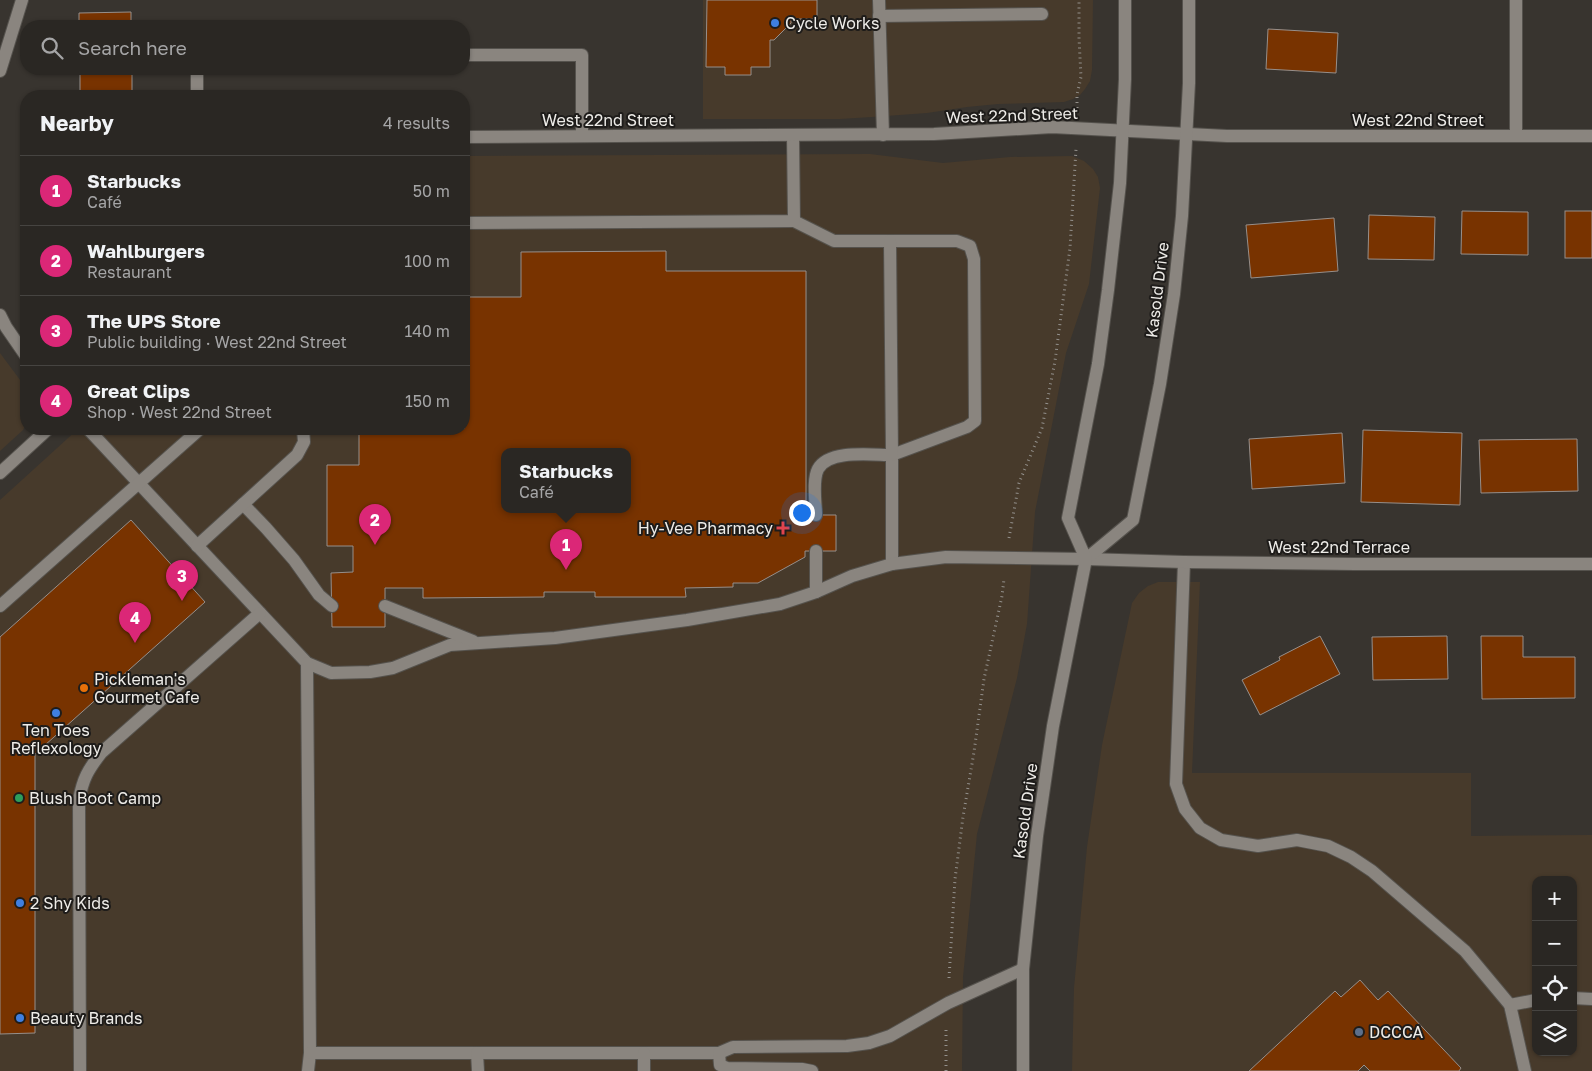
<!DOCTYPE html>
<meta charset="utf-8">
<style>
body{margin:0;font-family:"Golos Text",sans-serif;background:#322f2b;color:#f1f3f6}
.controls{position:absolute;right:15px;bottom:15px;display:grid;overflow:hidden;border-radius:10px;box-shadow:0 1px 4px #0004}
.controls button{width:45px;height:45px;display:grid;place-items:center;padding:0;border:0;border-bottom:1px solid #464441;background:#2a2723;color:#f1f3f6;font:25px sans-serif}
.you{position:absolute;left:801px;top:512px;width:18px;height:18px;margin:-12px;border:4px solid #fff;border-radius:50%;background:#1a73e8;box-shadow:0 0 0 8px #1a73e833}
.badge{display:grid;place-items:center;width:32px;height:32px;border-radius:50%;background:#db2777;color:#fff;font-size:16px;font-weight:700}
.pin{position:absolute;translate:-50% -41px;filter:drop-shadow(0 1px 2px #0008)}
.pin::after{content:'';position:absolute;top:26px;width:18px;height:15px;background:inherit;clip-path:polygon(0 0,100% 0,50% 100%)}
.popup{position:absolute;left:501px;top:448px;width:130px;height:65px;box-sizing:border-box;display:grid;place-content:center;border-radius:10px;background:#2a2723;filter:drop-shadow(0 1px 4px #0005);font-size:16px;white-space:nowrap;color:#a5a5a6}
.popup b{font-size:19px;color:#f1f3f6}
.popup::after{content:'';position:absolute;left:50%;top:100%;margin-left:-10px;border:10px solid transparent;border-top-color:#2a2723}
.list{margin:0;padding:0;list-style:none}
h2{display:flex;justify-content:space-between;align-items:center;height:65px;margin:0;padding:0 20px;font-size:21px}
h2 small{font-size:16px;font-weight:400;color:#a5a5a6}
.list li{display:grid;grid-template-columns:32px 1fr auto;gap:15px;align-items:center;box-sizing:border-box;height:70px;padding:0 20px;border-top:1px solid #464441}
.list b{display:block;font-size:19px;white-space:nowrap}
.list p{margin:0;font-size:16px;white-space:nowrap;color:#a5a5a6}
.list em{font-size:16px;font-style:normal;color:#a5a5a6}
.icon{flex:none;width:28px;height:28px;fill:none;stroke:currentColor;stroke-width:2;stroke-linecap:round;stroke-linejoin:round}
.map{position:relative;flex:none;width:1592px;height:1071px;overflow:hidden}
.search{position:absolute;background:#2a2723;box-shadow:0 1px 4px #0004;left:20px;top:20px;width:450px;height:55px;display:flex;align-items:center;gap:12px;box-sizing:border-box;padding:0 18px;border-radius:20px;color:#a5a5a6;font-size:19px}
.panel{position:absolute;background:#2a2723;box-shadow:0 1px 4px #0004;left:20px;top:90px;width:450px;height:345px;border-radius:20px}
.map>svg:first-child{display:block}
</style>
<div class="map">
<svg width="1592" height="1071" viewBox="0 0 1592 1071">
<rect width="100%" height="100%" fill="#38342f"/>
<!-- commercial -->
<g fill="#473a2b" fill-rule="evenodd">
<polygon points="703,0 1093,0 1092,70 1090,81 1085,89 1080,95 1073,99 1064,102 998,104 967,107 927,113 872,117 840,119 703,119"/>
<path d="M870,154l73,9 67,-6 62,-1 12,5 9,8 5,8 2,11 -11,96 -23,69 -31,159 -8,112 -10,54 -40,156 -14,143 -1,94h-962v-571l78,-71h386v-273zM505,451h122v58h-122z"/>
<polygon points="0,353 26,388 26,424 23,430 0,451"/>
<path d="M1158,582h42l-8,191h279v63l121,-1v236h-520l2,-83 13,-141 15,-102 30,-142 7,-10 9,-7zM1536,880h37v172h-37z"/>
</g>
<!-- building -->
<g fill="#783300" stroke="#968f8b" fill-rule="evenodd">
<polygon points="707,0 817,0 817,19 791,19 791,23 774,40 770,40 770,67 751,67 751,75 725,75 725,67 706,67"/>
<polygon points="131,12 131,26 79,26 79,13"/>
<polygon points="1268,29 1338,33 1336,73 1266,69"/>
<rect x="80" y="69" width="52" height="27"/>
<polygon points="1462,211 1528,212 1528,255 1461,254"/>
<rect x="1565" y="211" width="27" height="47"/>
<polygon points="1369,215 1435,217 1434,260 1368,259"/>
<polygon points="1334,218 1338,271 1251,278 1246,225"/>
<path d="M666,251v20h140v244h30v36h-31v6l-47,26h-25v4l-48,1 1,9h-91v-5h-51v5l-121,1v-10h-38v39h-53l-1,-54 22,-1v-26h-26v-81h32v-36h105v-132h57v-45zM505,451h122v58h-122z"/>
<polygon points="1363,430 1462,433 1460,505 1361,502"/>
<polygon points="1342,433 1345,483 1252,489 1249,439"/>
<polygon points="1577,439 1578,491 1481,493 1479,440"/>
<polygon points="131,520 205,602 35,754 35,1033 0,1034 0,637"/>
<polygon points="1320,636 1340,674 1260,715 1242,680 1280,660 1279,657"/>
<polygon points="1447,636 1448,679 1373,680 1372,637"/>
<polygon points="1481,636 1523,636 1523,657 1575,657 1575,698 1482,699"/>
<polygon points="1360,980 1378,1000 1388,991 1461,1068 1459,1071 1370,1071 1364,1065 1358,1071 1249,1071 1335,991 1341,997"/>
</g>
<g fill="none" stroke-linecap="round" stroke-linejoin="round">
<defs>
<g id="lane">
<polyline points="879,0 883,135"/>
<polyline points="879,16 1042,14"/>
<polyline points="464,55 582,55 582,136"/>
<polyline points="197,69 197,96"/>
<polyline points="794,221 834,241 957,241 970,246 974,259 975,421 967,427 892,455 892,564"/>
<polyline points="464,223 794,221 793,135"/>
<polyline points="88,429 307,663 331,673 370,672 393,668 450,645 555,638 687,620 780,604 816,592 852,576 892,564 946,557 1086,559"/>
<polyline points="243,504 266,528 294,560 319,595 332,606"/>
<path d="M816,515c0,-13 -4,-34 2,-46 11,-20 54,-14 74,-14l-2,-214"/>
<polyline points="197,546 297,455 304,442 303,429"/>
<polyline points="816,551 816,592"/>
<polyline points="1184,562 1176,784 1185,809 1200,828 1221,840 1258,846 1297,840 1328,846 1351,857 1372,871 1465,951 1510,1005 1525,1071"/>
<polyline points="0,606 200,429"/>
<polyline points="385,606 473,641"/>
<polyline points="307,663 310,1053 308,1071"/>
<polyline points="1573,998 1592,999"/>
<polyline points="1510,1005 1536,1000"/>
<polyline points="310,1053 719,1053 733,1047 847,1046 869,1043 890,1036 948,1003 1023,969"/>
<polyline points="477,1053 478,1071"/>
<polyline points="644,1053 644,1071"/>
<polyline points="719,1053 720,1065 727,1068 802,1069 812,1071"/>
<path d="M80,1071l-1,-271c4,-22 9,-30 22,-47l159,-140"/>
</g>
<g id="street">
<polyline points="1516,0 1516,136"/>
<polyline points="0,71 22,0"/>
<polyline points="464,137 934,134 1052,127 1227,136 1592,136"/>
<polyline points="0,315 6,327 26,356"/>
<polyline points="0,473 48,429"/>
<polyline points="1086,559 1184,562 1355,564 1592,564"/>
</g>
<g id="secondary">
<polyline points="1086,559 1133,520 1160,384 1174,294 1182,216 1189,83 1189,0"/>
<polyline points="1023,1071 1023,969 1037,836 1053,726 1086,559 1068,518 1098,364 1108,290 1120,183 1125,79 1125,0"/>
</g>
</defs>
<!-- lane casing -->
<use href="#lane" stroke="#55524d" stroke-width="14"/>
<!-- street casing -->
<use href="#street" stroke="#55524d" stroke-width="14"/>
<!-- secondary casing -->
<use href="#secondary" stroke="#55524d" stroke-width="14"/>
<!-- path -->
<g stroke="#93908c" stroke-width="3" stroke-dasharray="1 4" stroke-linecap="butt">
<polyline points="1077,108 1077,95 1081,77 1079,38 1079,0"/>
<polyline points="1009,538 1019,483 1042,428 1055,361 1070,248 1076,149"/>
<polyline points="949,978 955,879 963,817 974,752 984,679 1002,596 1004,579"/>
<polyline points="946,1071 946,1029"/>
</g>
<!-- lane -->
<use href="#lane" stroke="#8a857f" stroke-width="12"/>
<!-- street -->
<use href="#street" stroke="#8a857f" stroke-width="12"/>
<!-- secondary -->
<use href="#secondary" stroke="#8a857f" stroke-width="12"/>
</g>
<!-- markers -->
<g fill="#3f7fe0" stroke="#1e1c1a" stroke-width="2">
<circle cx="775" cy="23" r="5"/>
<circle cx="56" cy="713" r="5"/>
<circle cx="20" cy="903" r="5"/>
<circle cx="20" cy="1018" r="5"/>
</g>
<path fill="#e0444e" stroke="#1e1c1a" stroke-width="2" d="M780.5 520.5h5v5h5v5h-5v5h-5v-5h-5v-5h5z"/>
<circle fill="#e8710a" stroke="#1e1c1a" stroke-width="2" cx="84" cy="688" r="5"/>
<circle fill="#2e9e5b" stroke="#1e1c1a" stroke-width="2" cx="19" cy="798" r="5"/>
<circle fill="#5c6f8a" stroke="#1e1c1a" stroke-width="2" cx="1359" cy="1032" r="5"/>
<g text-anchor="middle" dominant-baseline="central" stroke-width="4" stroke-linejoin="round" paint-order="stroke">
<!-- poi labels -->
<g font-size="16" fill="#eeece8" stroke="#1e1c1a" text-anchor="start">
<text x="785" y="23">Cycle Works</text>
<text x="773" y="528" text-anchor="end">Hy-Vee Pharmacy</text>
<text x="94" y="679">Pickleman's<tspan x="94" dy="18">Gourmet Cafe</tspan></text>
<text x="56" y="730" text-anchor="middle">Ten Toes<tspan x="56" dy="18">Reflexology</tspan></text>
<text x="29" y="798">Blush Boot Camp</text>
<text x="30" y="903">2 Shy Kids</text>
<text x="30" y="1018">Beauty Brands</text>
<text x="1369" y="1032">DCCCA</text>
</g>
<!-- street labels -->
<g font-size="16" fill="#eeece8" stroke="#1e1c1a">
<text transform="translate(1012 115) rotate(-2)">West 22nd Street</text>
<text x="608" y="120">West 22nd Street</text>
<text x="1418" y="120">West 22nd Street</text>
<text transform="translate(1157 290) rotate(-83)">Kasold Drive</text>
<text x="1339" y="547">West 22nd Terrace</text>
<text transform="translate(1025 811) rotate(-82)">Kasold Drive</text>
</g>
</g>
</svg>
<div class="controls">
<button>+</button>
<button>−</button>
<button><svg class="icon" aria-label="locate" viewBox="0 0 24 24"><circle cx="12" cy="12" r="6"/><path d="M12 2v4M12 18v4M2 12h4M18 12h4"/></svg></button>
<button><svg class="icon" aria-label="layers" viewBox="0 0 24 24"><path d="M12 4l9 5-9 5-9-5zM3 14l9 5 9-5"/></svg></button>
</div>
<div class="you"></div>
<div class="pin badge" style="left:566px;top:570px">1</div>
<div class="popup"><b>Starbucks</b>Café</div>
<div class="pin badge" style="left:375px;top:545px">2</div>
<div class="pin badge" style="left:182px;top:601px">3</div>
<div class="pin badge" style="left:135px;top:643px">4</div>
<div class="search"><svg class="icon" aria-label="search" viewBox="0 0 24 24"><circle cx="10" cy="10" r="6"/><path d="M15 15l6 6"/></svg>Search here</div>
<section class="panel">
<h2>Nearby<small>4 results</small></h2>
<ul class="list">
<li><span class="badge">1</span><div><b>Starbucks</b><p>Café</p></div><em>50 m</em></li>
<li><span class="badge">2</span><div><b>Wahlburgers</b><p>Restaurant</p></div><em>100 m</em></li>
<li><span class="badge">3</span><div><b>The UPS Store</b><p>Public building · West 22nd Street</p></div><em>140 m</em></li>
<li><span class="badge">4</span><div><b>Great Clips</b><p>Shop · West 22nd Street</p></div><em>150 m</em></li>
</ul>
</section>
</div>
